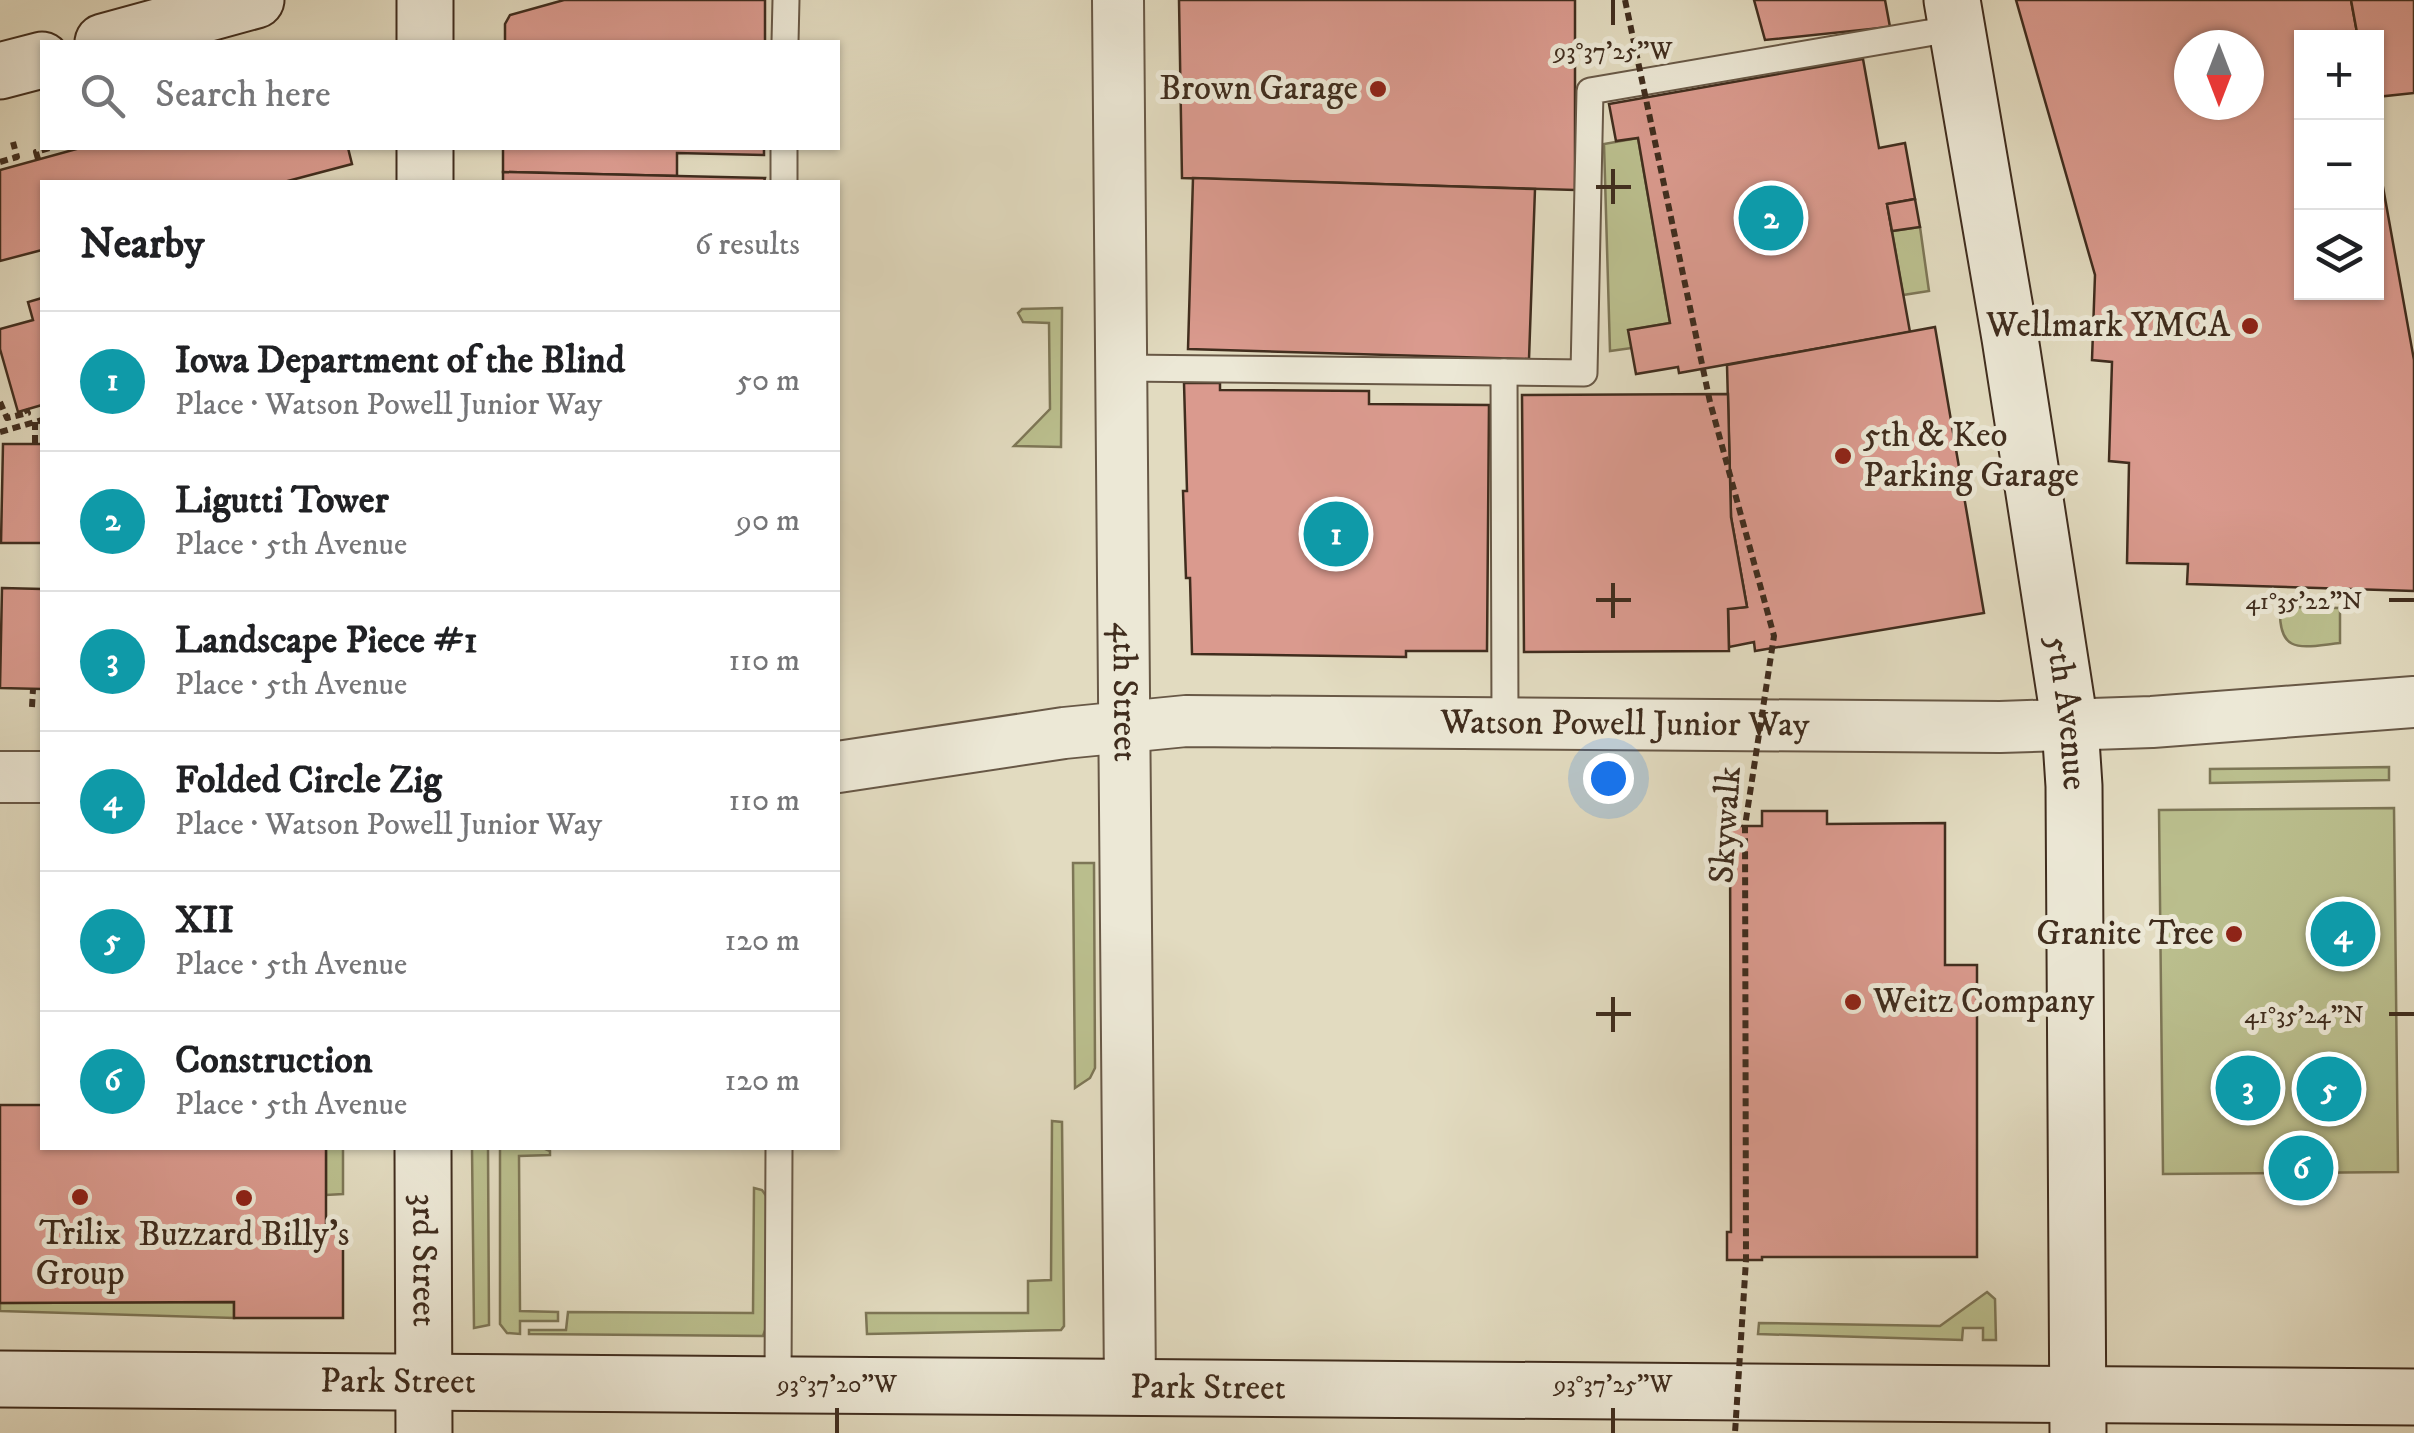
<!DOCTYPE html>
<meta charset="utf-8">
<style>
body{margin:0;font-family:"IM FELL DW Pica",serif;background:#f6f6f6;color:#202124}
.controls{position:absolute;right:30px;top:30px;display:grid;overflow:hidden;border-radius:0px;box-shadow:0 2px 8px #0004}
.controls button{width:90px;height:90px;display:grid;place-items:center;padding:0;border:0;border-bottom:2px solid #e0e0e0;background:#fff;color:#202124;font:50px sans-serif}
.compass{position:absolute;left:2174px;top:30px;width:90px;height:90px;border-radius:50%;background:#fff;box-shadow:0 2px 8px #0004;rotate:180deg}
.you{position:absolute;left:1608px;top:778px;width:35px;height:35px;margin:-25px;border:8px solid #fff;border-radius:50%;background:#1a73e8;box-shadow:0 0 0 15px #1a73e833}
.badge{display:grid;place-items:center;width:65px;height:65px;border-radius:50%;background:#8f2418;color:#fff;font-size:32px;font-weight:700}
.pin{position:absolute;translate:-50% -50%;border:5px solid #fff;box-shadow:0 2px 10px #0006}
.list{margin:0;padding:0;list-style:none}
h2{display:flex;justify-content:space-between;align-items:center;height:130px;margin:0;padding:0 40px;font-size:42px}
h2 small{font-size:32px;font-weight:400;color:#757577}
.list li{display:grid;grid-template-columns:65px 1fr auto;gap:30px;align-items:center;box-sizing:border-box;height:140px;padding:0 40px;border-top:2px solid #e0e0e0}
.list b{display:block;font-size:38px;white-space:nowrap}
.list p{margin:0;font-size:32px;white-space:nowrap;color:#757577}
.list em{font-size:32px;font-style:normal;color:#757577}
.icon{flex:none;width:55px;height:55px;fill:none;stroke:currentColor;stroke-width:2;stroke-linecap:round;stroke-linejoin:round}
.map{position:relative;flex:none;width:2414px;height:1433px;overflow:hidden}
.search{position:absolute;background:#fff;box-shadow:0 2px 8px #0004;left:40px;top:40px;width:800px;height:110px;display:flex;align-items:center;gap:25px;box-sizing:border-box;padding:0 35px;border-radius:0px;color:#757577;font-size:38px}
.panel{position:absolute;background:#fff;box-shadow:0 2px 8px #0004;left:40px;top:180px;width:800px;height:970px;border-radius:0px}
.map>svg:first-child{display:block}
</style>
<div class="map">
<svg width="2414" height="1433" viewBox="0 0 2414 1433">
<rect width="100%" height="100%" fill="#e2dbc0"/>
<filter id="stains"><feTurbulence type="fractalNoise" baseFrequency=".002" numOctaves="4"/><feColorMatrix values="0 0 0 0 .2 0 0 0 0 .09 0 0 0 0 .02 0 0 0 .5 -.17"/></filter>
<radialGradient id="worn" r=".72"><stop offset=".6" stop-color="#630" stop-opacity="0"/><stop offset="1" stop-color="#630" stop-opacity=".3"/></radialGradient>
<!-- green -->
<g fill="#babe8d" stroke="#7d7656" stroke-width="2.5">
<polygon points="1638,138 1670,323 1629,330 1632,348 1610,351 1604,144"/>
<polygon points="1920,227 1929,291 1903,295 1892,231"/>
<polygon points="1062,308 1061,447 1014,446 1050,409 1049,323 1023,322 1018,313 1022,309"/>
<path d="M2280,607l60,1v35c-38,4 -62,13 -60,-36z"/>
<polygon points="2389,767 2389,780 2210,783 2210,769"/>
<polygon points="2394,808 2398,1172 2163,1174 2159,810"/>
<polygon points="1073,863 1094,863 1095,1068 1090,1078 1075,1088"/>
<polygon points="1052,1121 1062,1122 1064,1326 1061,1330 867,1334 866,1313 1028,1313 1028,1281 1051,1280"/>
<polygon points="326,1148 343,1148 343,1194 326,1195"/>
<polygon points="472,1148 488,1148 489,1325 474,1328"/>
<polygon points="500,1148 543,1148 550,1151 550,1155 519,1156 520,1311 558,1312 558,1321 520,1321 520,1334 507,1333 500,1324"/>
<polygon points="754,1188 762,1190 767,1197 768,1322 763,1336 529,1334 529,1330 566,1330 568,1312 753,1313"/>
<polygon points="1987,1292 1995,1299 1996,1340 1983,1340 1983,1328 1963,1328 1962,1340 1758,1334 1759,1323 1940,1326"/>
<polygon points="234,1302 234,1318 0,1311 0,1303"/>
</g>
<!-- building -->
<g fill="#da9a8e" stroke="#402d1e" stroke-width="2.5" fill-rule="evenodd">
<polygon points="564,0 765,0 765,42 505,42 505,24 510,15"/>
<polygon points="1179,0 1575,0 1575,190 1182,178"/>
<polygon points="1754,0 1885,0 1890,27 1765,40"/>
<path d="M2016,0h335l7,38h-56v254h74v-144l38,212v231l-227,-7 1,-20 -61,-1 2,-100 -20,-2 3,-99 -20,-2 3,-85zM2189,45h60v60h-60z"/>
<polygon points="2351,0 2414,0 2414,93 2376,97 2376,38 2358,38"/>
<polygon points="1863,59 1879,148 1905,143 1915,199 1887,204 1910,332 1679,373 1678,367 1636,374 1628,330 1670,323 1638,138 1616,141 1609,104"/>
<polygon points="80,148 348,148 352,164 284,182 42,182 42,250 0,261 0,170"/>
<polygon points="503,148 764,148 764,155 677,153 677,176 503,172"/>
<polygon points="503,172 765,178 764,182 503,182"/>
<polygon points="1193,178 1535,189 1529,359 1188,349"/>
<polygon points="1915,199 1920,227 1892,231 1887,204"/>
<polygon points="42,298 42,405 18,412 0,349 0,329 33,320 28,302"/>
<polygon points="1935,327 1984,613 1755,651 1754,642 1729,647 1728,609 1747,607 1731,517 1727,365"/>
<polygon points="1184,383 1220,383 1220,390 1369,391 1369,404 1489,405 1487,651 1406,651 1406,657 1192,654 1190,578 1186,578 1183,491 1187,491"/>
<polygon points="1728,394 1731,517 1747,607 1728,609 1729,651 1524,652 1522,395"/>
<polygon points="3,444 42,444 42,543 1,543"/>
<polygon points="2,588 42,589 42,689 0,688"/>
<polygon points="1762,811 1827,811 1827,824 1945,823 1945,965 1977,965 1977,1257 1762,1257 1762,1260 1727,1260 1727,1232 1731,1232 1730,826 1762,826"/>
<polygon points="0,1105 42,1105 42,1148 326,1148 326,1229 343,1229 343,1318 234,1318 234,1302 0,1303"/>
</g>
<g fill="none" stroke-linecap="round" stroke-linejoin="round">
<defs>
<g id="lane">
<polyline points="785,42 786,0"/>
<polyline points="784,182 784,148"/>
<polyline points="1122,368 1584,373 1590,91 1957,28"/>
<polyline points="1504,372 1505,722"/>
<polyline points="778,1384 779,1148"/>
</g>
<g id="street">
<path id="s1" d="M1118,0l12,1387"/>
<path id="s2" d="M838,767l226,-34 122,-12 814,6 152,-5 262,-20"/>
<polyline points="0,777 42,777"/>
</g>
<g id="secondary">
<polyline points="425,0 425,42"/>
<path id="s3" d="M1952,0l58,338 60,387 4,61 4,647"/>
<polyline points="103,42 256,0"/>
<polyline points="0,71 42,60"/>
<polyline points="425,148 425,182"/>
<path id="s4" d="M423,1148l1,285"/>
<path id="s5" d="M0,1379l2414,18"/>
</g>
</defs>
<!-- lane casing -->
<use href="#lane" stroke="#685846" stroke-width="29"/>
<!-- street casing -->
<use href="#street" stroke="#685846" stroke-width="54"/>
<!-- secondary casing -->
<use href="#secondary" stroke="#402d1e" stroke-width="59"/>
<!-- path -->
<g stroke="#402d1e" stroke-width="6" stroke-dasharray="8 5" stroke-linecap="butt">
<polyline points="38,159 36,152 50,148"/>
<polyline points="0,162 17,157 13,142"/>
<polyline points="0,402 7,418 28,413 26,409"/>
<polyline points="35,422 35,444"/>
<polyline points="0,432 42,420"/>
<polyline points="32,707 33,689"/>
</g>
<!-- lane -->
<use href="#lane" stroke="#ece8d6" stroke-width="25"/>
<!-- street -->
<use href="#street" stroke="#ece8d6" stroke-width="50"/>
<!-- secondary -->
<use href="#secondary" stroke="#ece8d6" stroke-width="55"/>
<!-- path-bridge -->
<polyline stroke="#402d1e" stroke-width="6" stroke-dasharray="8 5" stroke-linecap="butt" points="1625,0 1710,402 1774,636 1745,826 1746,1260 1735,1433"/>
</g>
<!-- ticks -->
<path fill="none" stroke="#402d1e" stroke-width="4" d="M1613,0v25M1613,169v35M1596,187h35M1613,583v35M1596,600h35M2389,600h25M1613,997v35M1596,1014h35M2389,1014h25M837,1408v25M1613,1408v25"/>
<!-- markers -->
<g fill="#8f2418" stroke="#ece8d6" stroke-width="4">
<circle cx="1378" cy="89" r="10"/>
<circle cx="2250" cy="326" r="10"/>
<circle cx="1843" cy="456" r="10"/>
<circle cx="2234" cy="934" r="10"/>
<circle cx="1853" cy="1002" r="10"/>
<circle cx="80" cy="1197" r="10"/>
<circle cx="244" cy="1198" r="10"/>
</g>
<g text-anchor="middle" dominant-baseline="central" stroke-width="10" stroke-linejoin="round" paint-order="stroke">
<!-- poi labels -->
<g font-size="35" fill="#402d1e" stroke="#ece8d6" text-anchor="end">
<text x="1358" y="89">Brown Garage</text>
<text x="2230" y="326">Wellmark YMCA</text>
<text x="1863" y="436" text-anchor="start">5th &amp; Keo<tspan x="1863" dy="40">Parking Garage</tspan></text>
<text x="2214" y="934">Granite Tree</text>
<text x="1873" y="1002" text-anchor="start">Weitz Company</text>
<text x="80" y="1234" text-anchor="middle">Trilix<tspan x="80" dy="40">Group</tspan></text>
<text x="244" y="1235" text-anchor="middle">Buzzard Billy's</text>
</g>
<!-- street labels -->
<g font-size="35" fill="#402d1e" stroke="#ece8d6">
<text stroke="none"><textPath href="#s1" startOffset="692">4th Street</textPath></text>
<text stroke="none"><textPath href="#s3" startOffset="722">5th Avenue</textPath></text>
<text stroke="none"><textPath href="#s2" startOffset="790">Watson Powell Junior Way</textPath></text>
<text transform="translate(1726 825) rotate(-86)">Skywalk</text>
<text stroke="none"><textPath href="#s4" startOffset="112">3rd Street</textPath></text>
<text stroke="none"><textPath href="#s5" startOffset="398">Park Street</textPath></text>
<text stroke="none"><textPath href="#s5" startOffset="1208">Park Street</textPath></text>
</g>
</g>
<g font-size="25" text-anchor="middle" fill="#402d1e" stroke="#ece8d6" stroke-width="10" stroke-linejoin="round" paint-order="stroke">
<text x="1613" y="59">93°37'25"W</text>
<text x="2304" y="609">41°35'22"N</text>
<text x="2304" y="1023">41°35'24"N</text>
<text x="837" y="1392">93°37'20"W</text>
<text x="1613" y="1392">93°37'25"W</text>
</g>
<rect width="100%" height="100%" filter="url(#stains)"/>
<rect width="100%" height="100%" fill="url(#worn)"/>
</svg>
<div class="controls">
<button>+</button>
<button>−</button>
<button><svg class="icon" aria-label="layers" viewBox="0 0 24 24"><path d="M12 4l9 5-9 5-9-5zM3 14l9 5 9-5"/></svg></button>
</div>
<svg class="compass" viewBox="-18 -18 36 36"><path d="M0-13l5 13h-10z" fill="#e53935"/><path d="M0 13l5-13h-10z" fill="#757577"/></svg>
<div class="you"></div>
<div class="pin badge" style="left:1336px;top:534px;background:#0f9aa8">1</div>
<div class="pin badge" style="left:1771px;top:218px;background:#0f9aa8">2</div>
<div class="pin badge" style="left:2248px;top:1088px;background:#0f9aa8">3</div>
<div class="pin badge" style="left:2343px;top:934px;background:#0f9aa8">4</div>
<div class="pin badge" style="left:2329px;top:1089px;background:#0f9aa8">5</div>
<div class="pin badge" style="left:2301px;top:1168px;background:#0f9aa8">6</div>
<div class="search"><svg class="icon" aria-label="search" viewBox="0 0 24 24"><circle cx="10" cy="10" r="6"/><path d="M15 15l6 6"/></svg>Search here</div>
<section class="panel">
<h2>Nearby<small>6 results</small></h2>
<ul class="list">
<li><span class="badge" style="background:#0f9aa8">1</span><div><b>Iowa Department of the Blind</b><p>Place · Watson Powell Junior Way</p></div><em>50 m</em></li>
<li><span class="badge" style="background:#0f9aa8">2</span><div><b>Ligutti Tower</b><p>Place · 5th Avenue</p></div><em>90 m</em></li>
<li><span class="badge" style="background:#0f9aa8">3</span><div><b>Landscape Piece #1</b><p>Place · 5th Avenue</p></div><em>110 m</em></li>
<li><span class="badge" style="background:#0f9aa8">4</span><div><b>Folded Circle Zig</b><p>Place · Watson Powell Junior Way</p></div><em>110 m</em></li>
<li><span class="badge" style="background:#0f9aa8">5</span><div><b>XII</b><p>Place · 5th Avenue</p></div><em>120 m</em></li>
<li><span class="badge" style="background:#0f9aa8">6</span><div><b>Construction</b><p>Place · 5th Avenue</p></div><em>120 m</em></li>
</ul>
</section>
</div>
